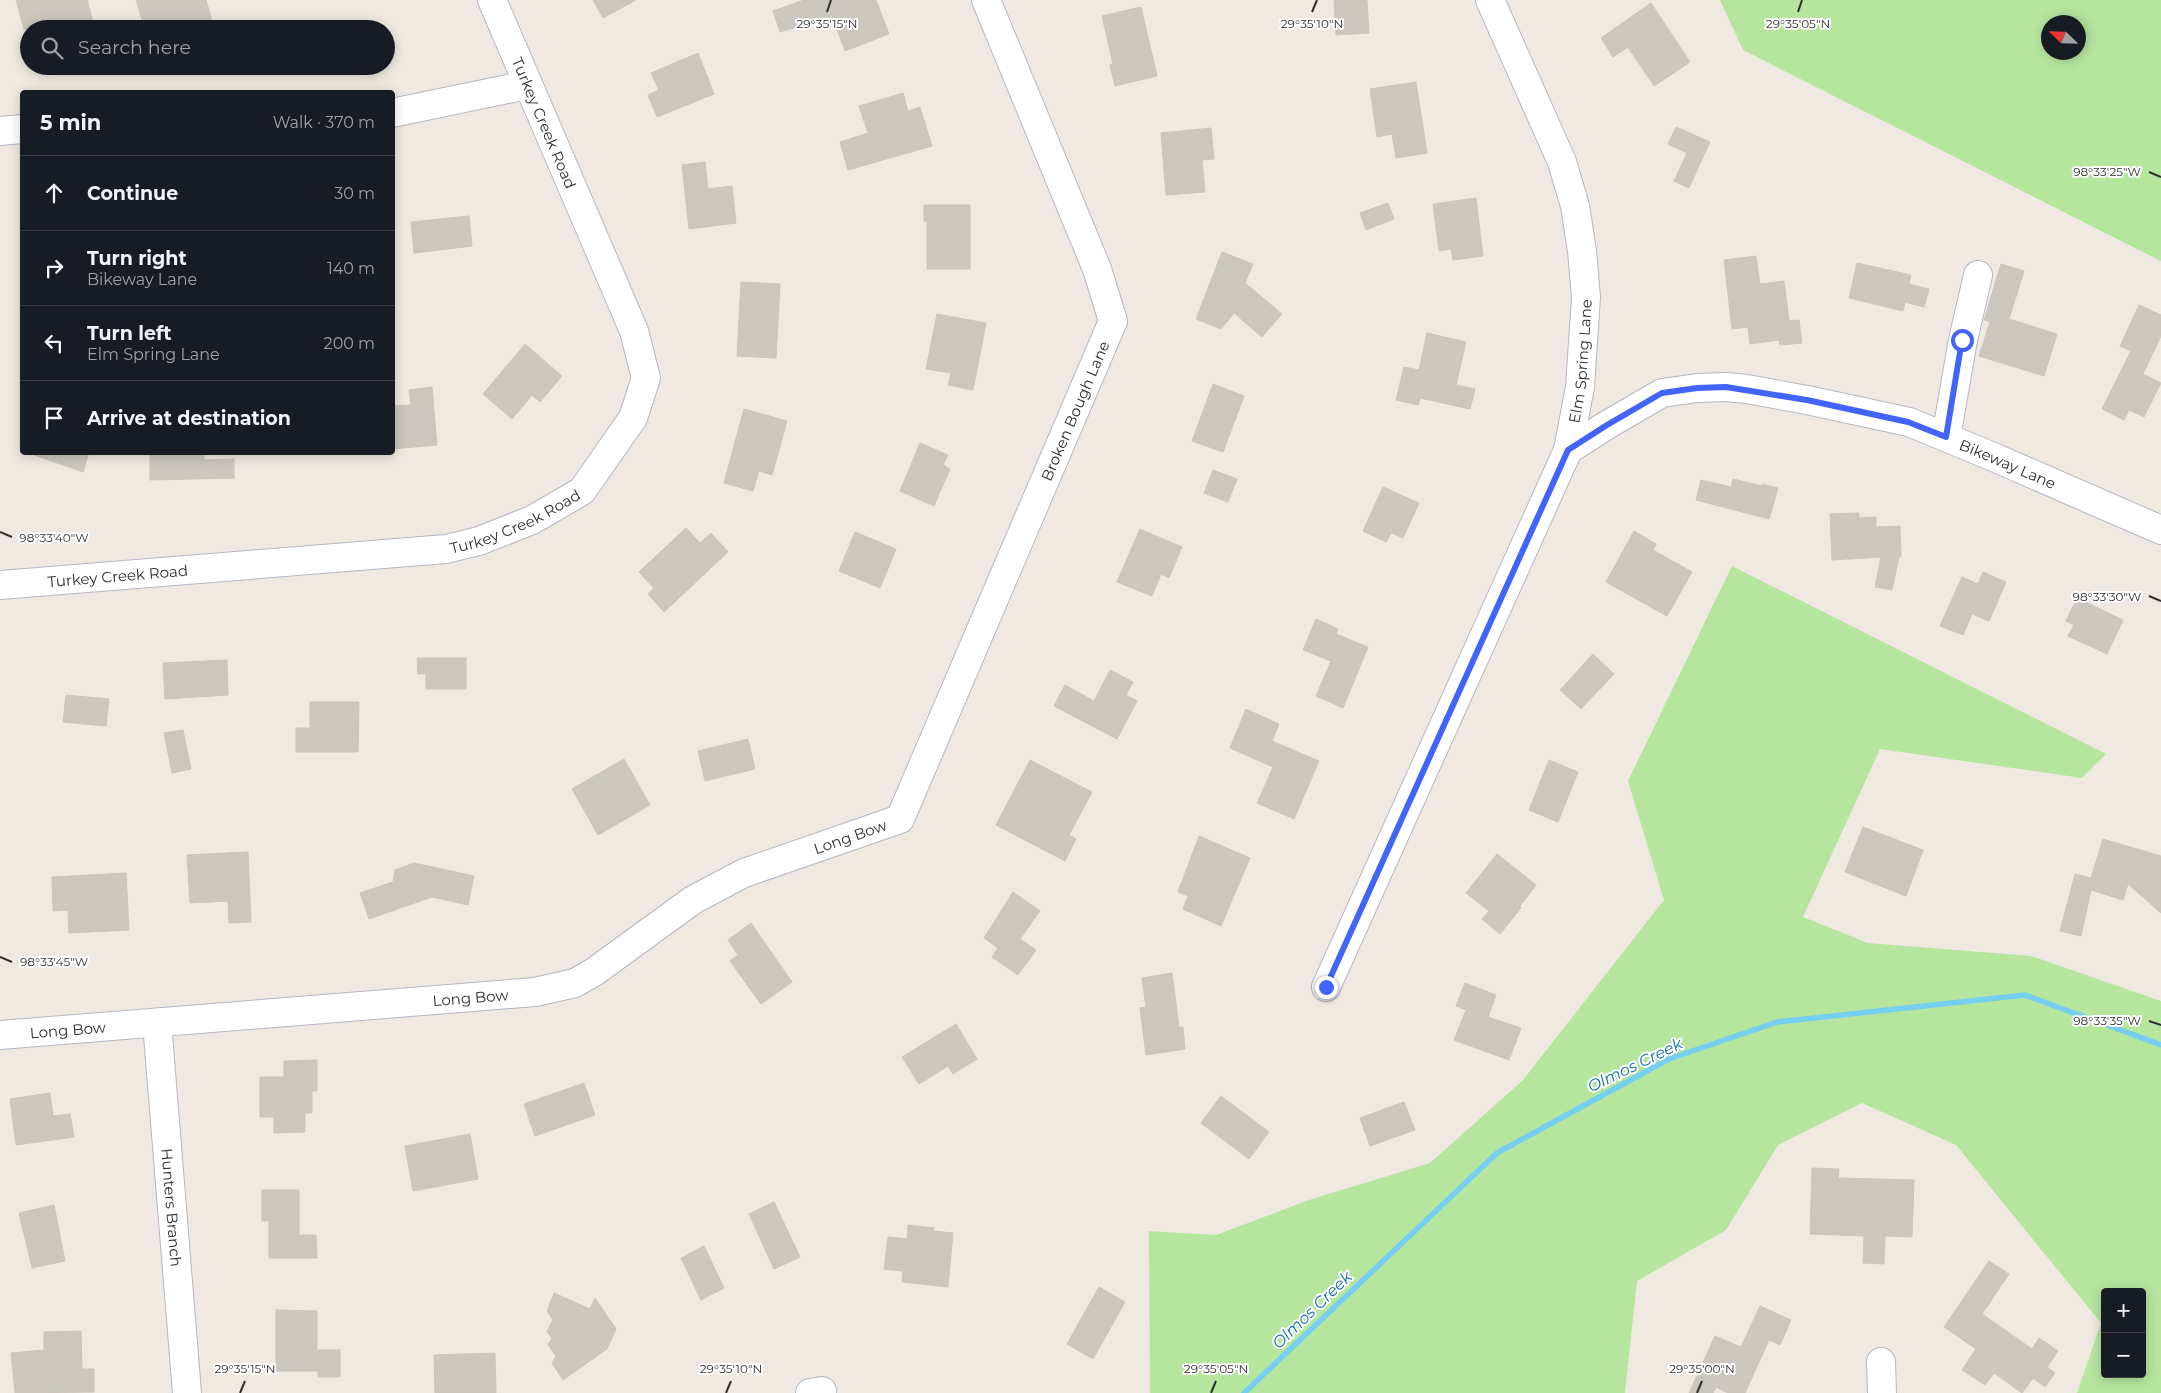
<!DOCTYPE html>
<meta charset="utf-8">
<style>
body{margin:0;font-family:Montserrat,sans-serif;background:#242831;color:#f1f3f6}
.controls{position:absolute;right:15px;bottom:15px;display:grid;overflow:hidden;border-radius:5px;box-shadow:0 2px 12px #0003}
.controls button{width:45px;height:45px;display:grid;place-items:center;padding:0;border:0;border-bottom:1px solid #363941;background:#171b24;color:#f1f3f6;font:25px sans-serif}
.compass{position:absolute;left:2041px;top:15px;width:45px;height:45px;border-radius:50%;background:#171b24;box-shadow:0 2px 12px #0003;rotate:293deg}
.stop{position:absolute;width:15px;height:15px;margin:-11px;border:4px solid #4264fb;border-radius:50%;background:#fff}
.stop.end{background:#4264fb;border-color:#fff;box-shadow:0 1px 5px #0008}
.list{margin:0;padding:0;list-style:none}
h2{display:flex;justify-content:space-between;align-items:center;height:65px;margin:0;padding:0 20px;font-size:21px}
h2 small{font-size:16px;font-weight:400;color:#9ea1a6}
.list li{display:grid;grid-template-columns:32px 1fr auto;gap:15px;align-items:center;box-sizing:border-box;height:75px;padding:0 20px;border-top:1px solid #363941}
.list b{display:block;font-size:19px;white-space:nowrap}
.list p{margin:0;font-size:16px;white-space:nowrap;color:#9ea1a6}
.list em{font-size:16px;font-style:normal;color:#9ea1a6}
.icon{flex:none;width:28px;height:28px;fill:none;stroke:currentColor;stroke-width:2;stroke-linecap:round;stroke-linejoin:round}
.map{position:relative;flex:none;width:2161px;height:1393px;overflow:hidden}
.search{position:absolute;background:#171b24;box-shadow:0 2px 12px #0003;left:20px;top:20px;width:375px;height:55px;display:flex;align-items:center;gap:12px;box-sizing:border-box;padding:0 18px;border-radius:28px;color:#9ea1a6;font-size:19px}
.panel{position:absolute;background:#171b24;box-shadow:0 2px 12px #0003;left:20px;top:90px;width:375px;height:365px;border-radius:5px}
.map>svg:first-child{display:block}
</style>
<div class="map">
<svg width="2161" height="1393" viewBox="0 0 2161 1393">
<rect width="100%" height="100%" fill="#efe9e1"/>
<!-- green -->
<g fill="#b6e59e" fill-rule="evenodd">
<path d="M1720,0h441v261l-418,-211zM2078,22v30h-30v-30z"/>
<path d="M1732,566l374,188 -24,24 -202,-29 -77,168 65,26 163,13 130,45v392h-84l24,-70 -145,-178 -94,-42 -84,42 -52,85 -89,51 -12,112h-475l-1,-162 67,4 93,-35 121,-37 93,-83 141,-180 -36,-119zM2105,1292h37v82h-37z"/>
</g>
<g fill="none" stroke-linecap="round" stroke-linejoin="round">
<!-- stream -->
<polyline stroke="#75cff0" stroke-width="5.5" points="1244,1393 1497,1153 1669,1059 1777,1022 2025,995 2161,1045"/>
</g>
<!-- building -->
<g fill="#cbc7bf" stroke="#cbc5ba">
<polygon points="16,0 87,0 94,25 82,29 24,29"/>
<polygon points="136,0 206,0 213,24 198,29 184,29 183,24 169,29 145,29"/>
<polygon points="593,0 636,0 603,18"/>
<polygon points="804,0 876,0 889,34 845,51 832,16 780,32 773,11"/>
<polygon points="1334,0 1367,0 1369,33 1336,35"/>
<polygon points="1651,3 1690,62 1654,86 1628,47 1613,57 1601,38"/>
<polygon points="1141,7 1157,76 1115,86 1110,65 1113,64 1102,16"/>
<polygon points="698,53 714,94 657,117 648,95 659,90 651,73"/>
<polygon points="1416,82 1427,153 1396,158 1392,134 1377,137 1370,89"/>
<polygon points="903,93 908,111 920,107 932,146 848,170 840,142 868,133 859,106"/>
<polygon points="1676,127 1710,142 1689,188 1674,181 1687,153 1668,144"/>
<polygon points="1211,128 1214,159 1202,160 1205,192 1166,195 1161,133"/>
<polygon points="705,162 708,189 732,186 736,223 689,229 682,165"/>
<polygon points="1476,198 1483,256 1453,260 1451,249 1439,251 1433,204"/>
<polygon points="1388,203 1394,219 1366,230 1360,213"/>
<polygon points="924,205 970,205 970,269 927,269 927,221 924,221"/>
<polygon points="469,216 472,246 414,253 411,222"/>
<polygon points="1222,252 1253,264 1245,283 1282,314 1262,337 1234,313 1221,329 1196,319"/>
<polygon points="1756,256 1760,284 1784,281 1789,321 1799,320 1802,343 1780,345 1779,340 1750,344 1748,327 1732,329 1724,260"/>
<polygon points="1857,263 1911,275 1909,284 1929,289 1924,307 1905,302 1903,311 1849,298"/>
<polygon points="2001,264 2024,271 2009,319 2057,334 2044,376 1979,356 1990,322 1984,320"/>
<polygon points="741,282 780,284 776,358 737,356"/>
<polygon points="2139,305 2161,315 2161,336 2143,374 2161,383 2144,417 2129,410 2124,420 2102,409 2131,351 2120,346"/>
<polygon points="937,314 986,323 973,390 948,385 951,373 926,369"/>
<polygon points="1427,333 1466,342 1456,385 1475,389 1470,409 1420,398 1418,405 1396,400 1404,367 1419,370"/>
<polygon points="525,344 562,376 540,402 532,395 512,419 483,394"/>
<polygon points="1213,384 1244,396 1223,452 1192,441"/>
<polygon points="432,387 437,445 392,449 392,406 411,405 409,390"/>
<polygon points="744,409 787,421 772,475 759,471 753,491 724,483"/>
<polygon points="920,443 948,455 943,465 950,469 934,506 900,491"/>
<polygon points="35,452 89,452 83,472 34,455"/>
<polygon points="150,452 204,452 204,460 234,459 234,478 150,480"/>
<polygon points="1213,470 1237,479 1228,502 1204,493"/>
<polygon points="1733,479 1762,486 1762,484 1778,488 1769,519 1696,500 1701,480 1731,487"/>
<polygon points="1383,487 1419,503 1403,538 1391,533 1386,542 1363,531"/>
<polygon points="1859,513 1859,518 1876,517 1876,527 1900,526 1901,557 1899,557 1892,590 1875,587 1881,557 1832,560 1830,514"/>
<polygon points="686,528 700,543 711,533 728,552 664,612 648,594 654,588 639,572"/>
<polygon points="1140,529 1182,547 1169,578 1161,574 1152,596 1117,582"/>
<polygon points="1634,531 1656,544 1653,550 1692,572 1667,616 1606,582"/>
<polygon points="855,532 896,549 880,588 839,571"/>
<polygon points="1983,572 2006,582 1989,621 1972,614 1963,635 1940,626 1962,577 1978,584"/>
<polygon points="2077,598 2123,620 2107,654 2068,636 2074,625 2066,621"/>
<polygon points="1316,619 1338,629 1336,634 1368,647 1343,708 1316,696 1331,661 1303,650"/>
<polygon points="1593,654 1614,674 1581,709 1560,690"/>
<polygon points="417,658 466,658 466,689 426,689 426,674 418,674"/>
<polygon points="227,660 228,695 165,699 163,663"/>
<polygon points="1110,670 1133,682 1126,695 1137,701 1117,739 1054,706 1065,685 1094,701"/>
<polygon points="66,695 109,699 106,726 63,722"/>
<polygon points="310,702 359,702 358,752 296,752 296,728 310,728"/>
<polygon points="1246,709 1279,724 1272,741 1319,761 1294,819 1257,803 1273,767 1230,748"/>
<polygon points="183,730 191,769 172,773 164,733"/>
<polygon points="748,739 755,769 705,781 698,751"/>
<polygon points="624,759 650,805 598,835 572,789"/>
<polygon points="1030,760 1092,792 1069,835 1076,839 1065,861 996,825"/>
<polygon points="1549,760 1578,772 1558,822 1529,810"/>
<polygon points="1863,827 1923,850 1906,896 1845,872"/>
<polygon points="1199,836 1250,858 1221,926 1183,909 1188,896 1178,892"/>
<polygon points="2103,839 2161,856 2161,913 2128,884 2123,900 2091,890 2081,936 2060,931 2075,874 2091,878"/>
<polygon points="248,852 251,922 229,923 228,901 190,903 187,855"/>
<polygon points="1497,854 1536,885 1520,906 1521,908 1500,934 1482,919 1489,911 1466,893"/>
<polygon points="414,863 474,876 468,905 432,897 369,919 360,893 393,882 395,870"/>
<polygon points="126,873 129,930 69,933 68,910 53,911 52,877"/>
<polygon points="1013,892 1040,911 1020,939 1036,950 1018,975 992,957 998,948 984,938"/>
<polygon points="751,923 792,982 761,1004 730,961 738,955 728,940"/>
<polygon points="1172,973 1179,1027 1183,1027 1185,1049 1146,1055 1140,1008 1146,1007 1142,978"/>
<polygon points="1465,983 1496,995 1488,1017 1521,1028 1509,1060 1454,1040 1466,1010 1456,1006"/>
<polygon points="956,1024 977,1059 953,1074 948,1066 919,1084 902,1057"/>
<polygon points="317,1060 317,1091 312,1091 312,1113 305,1113 305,1132 274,1133 274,1117 260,1117 260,1077 284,1077 284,1061"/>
<polygon points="584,1083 595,1115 535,1136 524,1104"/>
<polygon points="50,1093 53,1116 70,1114 74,1137 16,1145 10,1099"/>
<polygon points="1221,1096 1269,1132 1249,1159 1201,1123"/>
<polygon points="1404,1102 1415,1130 1370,1146 1360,1118"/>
<polygon points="470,1134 478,1179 413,1191 405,1146"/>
<polygon points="1812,1168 1839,1169 1838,1178 1914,1180 1912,1237 1885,1236 1884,1264 1863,1263 1864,1236 1810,1234"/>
<polygon points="262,1190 299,1190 299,1235 316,1235 317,1258 269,1258 269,1221 262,1221"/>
<polygon points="774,1202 800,1257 774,1269 749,1214"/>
<polygon points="54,1205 65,1261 32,1268 19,1213"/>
<polygon points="908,1225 934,1228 933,1231 953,1233 948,1287 902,1282 903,1271 884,1269 888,1237 907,1239"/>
<polygon points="704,1246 724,1288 701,1300 681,1258"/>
<polygon points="1989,1261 2009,1274 1982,1314 2032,1349 2039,1338 2058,1351 2047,1367 2055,1373 2045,1387 2033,1378 2022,1393 1994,1373 1985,1385 1962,1370 1976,1349 1944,1327"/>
<polygon points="1099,1287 1125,1302 1093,1359 1067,1344"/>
<polygon points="554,1293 590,1309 595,1298 616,1329 607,1349 563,1380 552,1363 556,1356 548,1345 552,1338 547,1331 553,1320 547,1311"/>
<polygon points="1760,1306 1791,1320 1780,1345 1769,1340 1745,1393 1728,1393 1716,1387 1713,1393 1689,1393 1715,1336 1741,1347"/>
<polygon points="276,1310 317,1311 317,1350 340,1350 340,1377 318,1377 318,1371 276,1371"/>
<polygon points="81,1331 82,1369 94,1369 94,1392 15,1393 11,1353 44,1350 44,1332"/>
<polygon points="495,1353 496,1393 435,1393 434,1355"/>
</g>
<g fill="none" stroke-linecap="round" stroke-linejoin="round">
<defs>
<g id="minor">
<polyline points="392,113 527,85"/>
<polyline points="0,131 22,129"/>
<polyline points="1946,437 1963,340 1978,275"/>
<path id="s1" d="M1568,450l39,-25 55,-32 35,-5 29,-1 21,2 60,11 102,22 82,34 170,74"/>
<path id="s2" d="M0,585l446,-36 33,-8 53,-21 50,-29 51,-73 13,-40 -12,-47 -142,-331"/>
<path id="s3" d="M1326,987l242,-537 12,-63 6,-90 -4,-46 -7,-45 -13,-44 -72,-162"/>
<path id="s4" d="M157,1023l30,370"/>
<path id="s5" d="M0,1035l535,-43 40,-9 19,-11 99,-72 51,-27 156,-54 213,-498 -16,-52 -111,-269"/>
<polyline points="1881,1362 1882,1393"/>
<polyline points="810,1393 822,1391"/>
</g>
</defs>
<!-- minor casing -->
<use href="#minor" stroke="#b4b7c1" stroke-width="30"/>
<!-- minor -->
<use href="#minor" stroke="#fff" stroke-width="28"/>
</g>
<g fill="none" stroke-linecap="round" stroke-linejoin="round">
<!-- route -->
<polyline stroke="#4264fb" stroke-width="6" points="1326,987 1568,450 1607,425 1662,393 1697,388 1726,387 1807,400 1908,422 1946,437 1962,340"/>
</g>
<!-- ticks -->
<path fill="none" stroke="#2e2e2e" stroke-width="2" d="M827,12l4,-12M1312,12l5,-12M1798,12l4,-12M2149,172l12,5M0,532l12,5M2149,596l12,5M0,957l12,5M2149,1021l12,4M240,1393l5,-12M726,1393l5,-12M1211,1393l5,-12M1697,1393l5,-12"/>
<g text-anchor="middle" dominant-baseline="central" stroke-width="4" stroke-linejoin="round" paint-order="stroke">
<!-- street labels -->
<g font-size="15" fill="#2e2e2e" stroke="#fff">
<text transform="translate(544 123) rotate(67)">Turkey Creek Road</text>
<text stroke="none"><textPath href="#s3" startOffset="679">Elm Spring Lane</textPath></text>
<text stroke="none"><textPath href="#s5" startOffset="1389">Broken Bough Lane</textPath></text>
<text stroke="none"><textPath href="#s1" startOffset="468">Bikeway Lane</textPath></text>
<text stroke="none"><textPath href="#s2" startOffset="522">Turkey Creek Road</textPath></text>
<text stroke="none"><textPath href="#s2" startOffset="118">Turkey Creek Road</textPath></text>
<text stroke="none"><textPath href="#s5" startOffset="892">Long Bow</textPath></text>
<text stroke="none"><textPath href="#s5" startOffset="472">Long Bow</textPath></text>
<text stroke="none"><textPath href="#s5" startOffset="68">Long Bow</textPath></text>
<text stroke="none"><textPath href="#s4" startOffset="185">Hunters Branch</textPath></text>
</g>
<!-- water labels -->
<g font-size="16" font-style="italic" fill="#0d6fa3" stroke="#fff">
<text transform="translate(1635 1065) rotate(-26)">Olmos Creek</text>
<text transform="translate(1312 1310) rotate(-44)">Olmos Creek</text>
</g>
</g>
<g font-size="12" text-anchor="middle" fill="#2e2e2e" stroke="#fff" stroke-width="4" stroke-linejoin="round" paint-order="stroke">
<text x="1312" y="28">29°35'10"N</text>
<text x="827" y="28">29°35'15"N</text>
<text x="1798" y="28">29°35'05"N</text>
<text x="2107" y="176">98°33'25"W</text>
<text x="54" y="542">98°33'40"W</text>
<text x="2107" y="601">98°33'30"W</text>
<text x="54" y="966">98°33'45"W</text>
<text x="2107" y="1025">98°33'35"W</text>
<text x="245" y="1373">29°35'15"N</text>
<text x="731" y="1373">29°35'10"N</text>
<text x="1216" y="1373">29°35'05"N</text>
<text x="1702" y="1373">29°35'00"N</text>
</g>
</svg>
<div class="controls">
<button>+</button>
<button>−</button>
</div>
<svg class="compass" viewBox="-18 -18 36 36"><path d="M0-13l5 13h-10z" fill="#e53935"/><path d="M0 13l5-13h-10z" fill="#9ea1a6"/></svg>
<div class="stop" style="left:1962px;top:340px"></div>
<div class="stop end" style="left:1326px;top:987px"></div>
<div class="search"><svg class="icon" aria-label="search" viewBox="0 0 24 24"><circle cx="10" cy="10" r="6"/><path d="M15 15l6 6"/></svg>Search here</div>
<section class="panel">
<h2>5 min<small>Walk · 370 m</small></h2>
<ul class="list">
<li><svg class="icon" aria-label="ahead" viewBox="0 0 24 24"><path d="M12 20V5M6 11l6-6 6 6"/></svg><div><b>Continue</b></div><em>30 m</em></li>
<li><svg class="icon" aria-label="right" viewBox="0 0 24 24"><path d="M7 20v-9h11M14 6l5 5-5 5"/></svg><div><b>Turn right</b><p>Bikeway Lane</p></div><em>140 m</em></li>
<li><svg class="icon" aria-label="left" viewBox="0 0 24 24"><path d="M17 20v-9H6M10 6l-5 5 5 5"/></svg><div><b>Turn left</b><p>Elm Spring Lane</p></div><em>200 m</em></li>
<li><svg class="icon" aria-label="arrive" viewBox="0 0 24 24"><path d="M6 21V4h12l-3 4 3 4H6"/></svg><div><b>Arrive at destination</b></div></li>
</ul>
</section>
</div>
